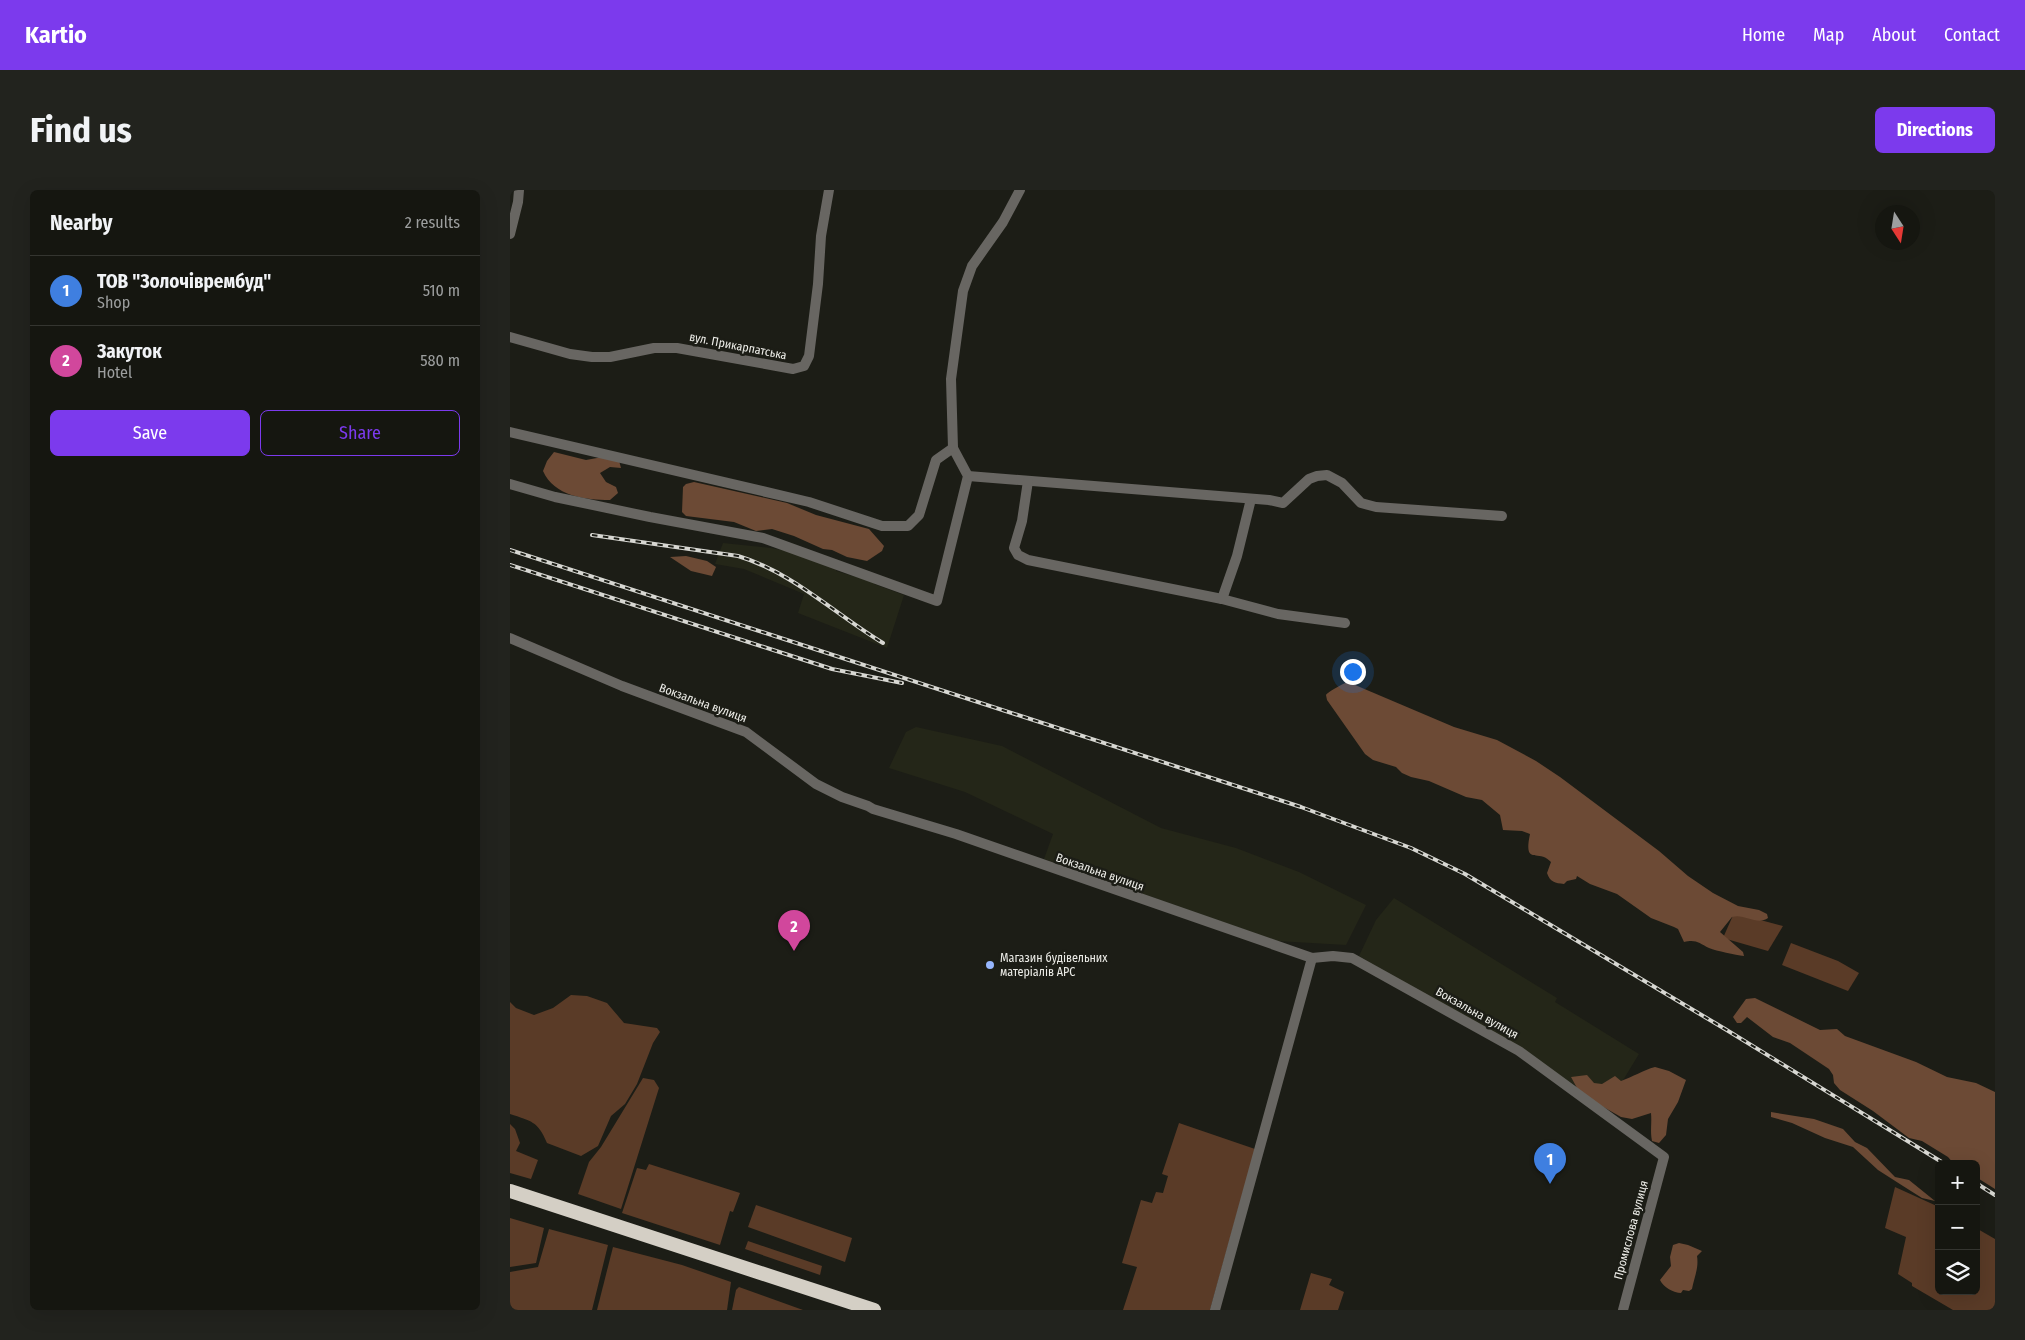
<!DOCTYPE html>
<meta charset="utf-8">
<style>
body{margin:0;font-family:"Fira Sans Condensed",sans-serif;background:#22231e;color:#f1f3f6}
.controls{position:absolute;right:15px;bottom:15px;display:grid;overflow:hidden;border-radius:8px;box-shadow:0 5px 20px #0002}
.controls button{width:45px;height:45px;display:grid;place-items:center;padding:0;border:0;border-bottom:1px solid #343530;background:#151610;color:#f1f3f6;font:25px sans-serif}
.compass{position:absolute;left:1365px;top:15px;width:45px;height:45px;border-radius:50%;background:#151610;box-shadow:0 5px 20px #0002;rotate:168deg}
.you{position:absolute;left:842px;top:481px;width:18px;height:18px;margin:-12px;border:4px solid #fff;border-radius:50%;background:#1a73e8;box-shadow:0 0 0 8px #1a73e833}
.badge{display:grid;place-items:center;width:32px;height:32px;border-radius:50%;background:#7c3aed;color:#fff;font-size:16px;font-weight:700}
.pin{position:absolute;translate:-50% -41px;filter:drop-shadow(0 1px 2px #0008)}
.pin::after{content:'';position:absolute;top:26px;width:18px;height:15px;background:inherit;clip-path:polygon(0 0,100% 0,50% 100%)}
.list{margin:0;padding:0;list-style:none}
h2{display:flex;justify-content:space-between;align-items:center;height:65px;margin:0;padding:0 20px;font-size:21px}
h2 small{font-size:16px;font-weight:400;color:#9d9f9f}
.list li{display:grid;grid-template-columns:32px 1fr auto;gap:15px;align-items:center;box-sizing:border-box;height:70px;padding:0 20px;border-top:1px solid #343530}
.list b{display:block;font-size:19px;white-space:nowrap}
.list p{margin:0;font-size:16px;white-space:nowrap;color:#9d9f9f}
.list em{font-size:16px;font-style:normal;color:#9d9f9f}
.actions{display:flex;gap:10px;padding:15px 20px}
.actions a{flex:1;padding:11px 0;border:1px solid #7c3aed;border-radius:8px;text-align:center;font-size:18px;color:#7c3aed}
.actions .main{background:#7c3aed;color:#fff}
.icon{flex:none;width:28px;height:28px;fill:none;stroke:currentColor;stroke-width:2;stroke-linecap:round;stroke-linejoin:round}
.map{position:relative;flex:none;width:1485px;height:1120px;overflow:hidden;border-radius:8px}
header{display:flex;align-items:center;gap:30px;box-sizing:border-box;height:70px;padding:0 25px;background:#7c3aed;color:#fff}
header strong{font-size:24px}
nav{display:flex;gap:28px;margin-inline-start:auto;font-size:18px}
.intro{display:flex;align-items:center;justify-content:space-between;box-sizing:border-box;height:120px;padding:0 30px}
h1{margin:0;font-size:35px}
.button{padding:12px 22px;border-radius:8px;background:#7c3aed;color:#fff;font-size:18px;font-weight:700}
main{display:flex;gap:30px;padding:0 30px}
aside{flex:1;background:#151610;border-radius:8px;box-shadow:0 5px 20px #0002}
.map>svg:first-child{display:block}
</style>
<header>
<strong>Kartio</strong>
<nav><a>Home</a><a>Map</a><a>About</a><a>Contact</a></nav>
</header>
<div class="intro"><h1>Find us</h1><a class="button">Directions</a></div>
<main>
<aside>
<h2>Nearby<small>2 results</small></h2>
<ul class="list">
<li><span class="badge" style="background:#3f7fe0">1</span><div><b>ТОВ &quot;Золочіврембуд&quot;</b><p>Shop</p></div><em>510 m</em></li>
<li><span class="badge" style="background:#d1479c">2</span><div><b>Закуток</b><p>Hotel</p></div><em>580 m</em></li>
</ul>
<div class="actions"><a class="main">Save</a><a>Share</a></div>
</aside>
<div class="map">
<svg width="1485" height="1120" viewBox="0 0 1485 1120">
<rect width="100%" height="100%" fill="#1c1d16"/>
<!-- built -->
<g fill="#242618">
<polygon points="213,353 261,358 287,363 326,378 326,381 364,392 364,394 394,405 377,458 288,423 294,404 234,379 205,374"/>
<polygon points="406,537 492,556 651,638 726,658 789,682 856,715 836,755 767,751 534,669 543,644 455,602 379,578 396,542"/>
<polygon points="884,708 1047,808 1045,812 1129,864 1098,915 849,766 866,730"/>
</g>
<!-- green -->
<g fill="#5a3b27">
<polygon points="1224,723 1273,736 1258,761 1213,748"/>
<polygon points="1281,753 1328,771 1349,783 1338,801 1272,775"/>
<path d="M61,805l16,1 20,7 17,20 33,5 3,4 -7,11 -16,41 -12,20 -14,12 -13,30 -17,10 -34,-13c-9,-22 -16,-22 -37,-29v-112l6,6 18,7 19,-7z"/>
<polygon points="133,888 144,890 149,898 111,1019 68,1004 79,972 91,957"/>
<polygon points="669,933 745,959 700,1120 613,1120 627,1077 612,1073 631,1010 642,1013 646,1002 653,1003 658,986 652,984"/>
<polygon points="0,934 5,939 10,953 6,961 28,970 21,989 0,983"/>
<polygon points="139,974 230,1003 223,1022 220,1021 210,1055 112,1023 127,978 136,980"/>
<polygon points="1385,997 1429,1017 1429,1101 1466,1101 1466,1038 1485,1049 1485,1120 1443,1120 1402,1096 1402,1093 1388,1084 1396,1047 1375,1038"/>
<polygon points="246,1015 342,1048 335,1072 238,1037"/>
<polygon points="0,1028 34,1038 26,1073 0,1077"/>
<polygon points="39,1039 98,1055 82,1120 0,1120 0,1082 28,1077"/>
<polygon points="238,1051 312,1076 310,1085 235,1059"/>
<polygon points="103,1057 172,1075 221,1092 217,1120 87,1120"/>
<polygon points="801,1083 822,1089 819,1095 834,1102 828,1120 790,1120"/>
<polygon points="229,1097 293,1120 222,1120 226,1100"/>
</g>
<!-- forest -->
<g fill="#6c4a35">
<path d="M44,262l32,8 22,-4 10,1 3,11 -11,-1 -10,6 6,9 10,5 2,6 -8,7c-25,0 -56,-4 -67,-29l4,-10z"/>
<polygon points="184,292 277,313 306,325 359,339 374,356 372,361 357,371 337,367 322,360 313,359 284,346 262,339 246,341 224,332 176,326 172,322 173,297 176,294"/>
<polygon points="176,366 197,371 206,377 202,386 181,381 160,367"/>
<path d="M838,492l106,45 43,13 39,21 24,16 99,74 29,25 25,17 25,13 21,4 8,4 1,4c-11,8 -24,-5 -36,-1l-12,15 23,20 1,4c-9,-1 -27,-5 -35,-8 -10,-5 -13,-9 -25,-6l-6,-13 -4,-2 -23,-9 -34,-24 -27,-10 -13,-8 -1,3 -9,2 -3,3c-9,-1 -14,-2 -17,-11l4,-11c-12,-14 -28,5 -21,-28l-8,-3 -19,-1 -3,-15 -18,-15 -16,-3 -37,-16 -18,-4 -9,-4 -6,-6 -23,-7 -8,-6 -38,-54 -1,-5c2,-3 18,-12 22,-13z"/>
<polygon points="1245,808 1310,840 1327,839 1335,846 1406,872 1437,887 1466,893 1485,902 1485,999 1466,987 1466,974 1444,974 1438,967 1412,951 1399,948 1363,921 1330,900 1324,893 1323,885 1319,879 1280,853 1263,847 1237,827 1231,833 1227,833 1223,827 1236,809"/>
<path d="M1145,877l14,4 17,9 -8,22 -10,17 -2,16 -7,8 -7,-2c-2,-10 0,-18 -1,-28l-19,6 -11,-2 -30,-17 -14,-12 -6,-11 16,-2 7,8 8,1 13,-8 6,5c12,-4 22,-11 34,-14z"/>
<polygon points="1261,922 1304,929 1333,939 1345,952 1357,958 1385,987 1399,990 1425,1011 1412,1008 1393,996 1368,980 1343,957 1315,948 1282,933 1261,927"/>
<path d="M1169,1053l9,2 14,6 -5,5c2,12 -3,22 -5,33l-3,2 -6,-1 -2,3c-7,0 -18,-6 -21,-13l11,-14 -1,-9 3,-12z"/>
</g>
<g fill="none" stroke-linecap="round" stroke-linejoin="round">
<!-- minor -->
<g stroke="#686662" stroke-width="10">
<polyline points="0,44 8,12 9,0"/>
<polyline points="0,147 60,164 82,167 100,167 144,158 167,158 283,179 294,176 299,166 308,94 311,46 319,0"/>
<polyline points="0,242 299,312 372,336 398,336 409,325 426,270 443,258 458,286 427,411 253,348 140,327 45,307 0,294"/>
<polyline points="443,258 441,189 453,101 462,76 493,32 510,0"/>
<polyline points="458,286 759,310 773,313 799,289 807,286 817,285 832,293 851,313 866,317 992,326"/>
<polyline points="518,291 512,331 504,358 508,365 518,370 712,409 768,424 835,433"/>
<polyline points="712,409 727,366 741,309"/>
<polyline points="0,448 112,496 236,542 306,594 332,607 358,616 363,619 446,644 802,768 823,766 842,768 1009,861 1154,967 1113,1120"/>
<polyline points="705,1120 802,768"/>
</g>
<!-- highway -->
<polyline stroke="#d4cfc5" stroke-width="14" points="0,1001 364,1120"/>
<defs>
<g id="rail">
<path d="M82,345l146,21c54,16 97,58 145,87"/>
<polyline points="0,360 791,617 901,658 955,684 1215,839 1435,974"/>
<polyline points="0,375 322,479 392,493"/>
<polyline points="1466,993 1485,1005"/>
</g>
</defs>
<!-- rail casing -->
<use href="#rail" stroke="#d7d7d2" stroke-width="4"/>
<!-- rail -->
<use href="#rail" stroke="#1c1d16" stroke-width="2" stroke-dasharray="5.5" stroke-linecap="butt"/>
</g>
<!-- markers -->
<circle fill="#96b6fd" stroke="#1c1d16" stroke-width="2" cx="480" cy="775" r="5"/>
<g text-anchor="middle" dominant-baseline="central" stroke-width="5" stroke-linejoin="round" paint-order="stroke">
<!-- street labels -->
<g font-size="12" fill="#edede8" stroke="#1c1d16">
<text transform="translate(228 156) rotate(11)">вул. Прикарпатська</text>
<text transform="translate(193 513) rotate(20)">Вокзальна вулиця</text>
<text transform="translate(590 682) rotate(19)">Вокзальна вулиця</text>
<text transform="translate(967 823) rotate(29)">Вокзальна вулиця</text>
<text transform="translate(1121 1040) rotate(-75)">Промислова вулиця</text>
</g>
<!-- poi labels -->
<g font-size="12" fill="#edede8" stroke="#1c1d16" text-anchor="start">
<text x="490" y="768">Магазин будівельних<tspan x="490" dy="14">матеріалів APC</tspan></text>
</g>
</g>
</svg>
<div class="controls">
<button>+</button>
<button>−</button>
<button><svg class="icon" aria-label="layers" viewBox="0 0 24 24"><path d="M12 4l9 5-9 5-9-5zM3 14l9 5 9-5"/></svg></button>
</div>
<svg class="compass" viewBox="-18 -18 36 36"><path d="M0-13l5 13h-10z" fill="#e53935"/><path d="M0 13l5-13h-10z" fill="#9d9f9f"/></svg>
<div class="you"></div>
<div class="pin badge" style="left:1040px;top:994px;background:#3f7fe0">1</div>
<div class="pin badge" style="left:284px;top:761px;background:#d1479c">2</div>
</div>
</main>
